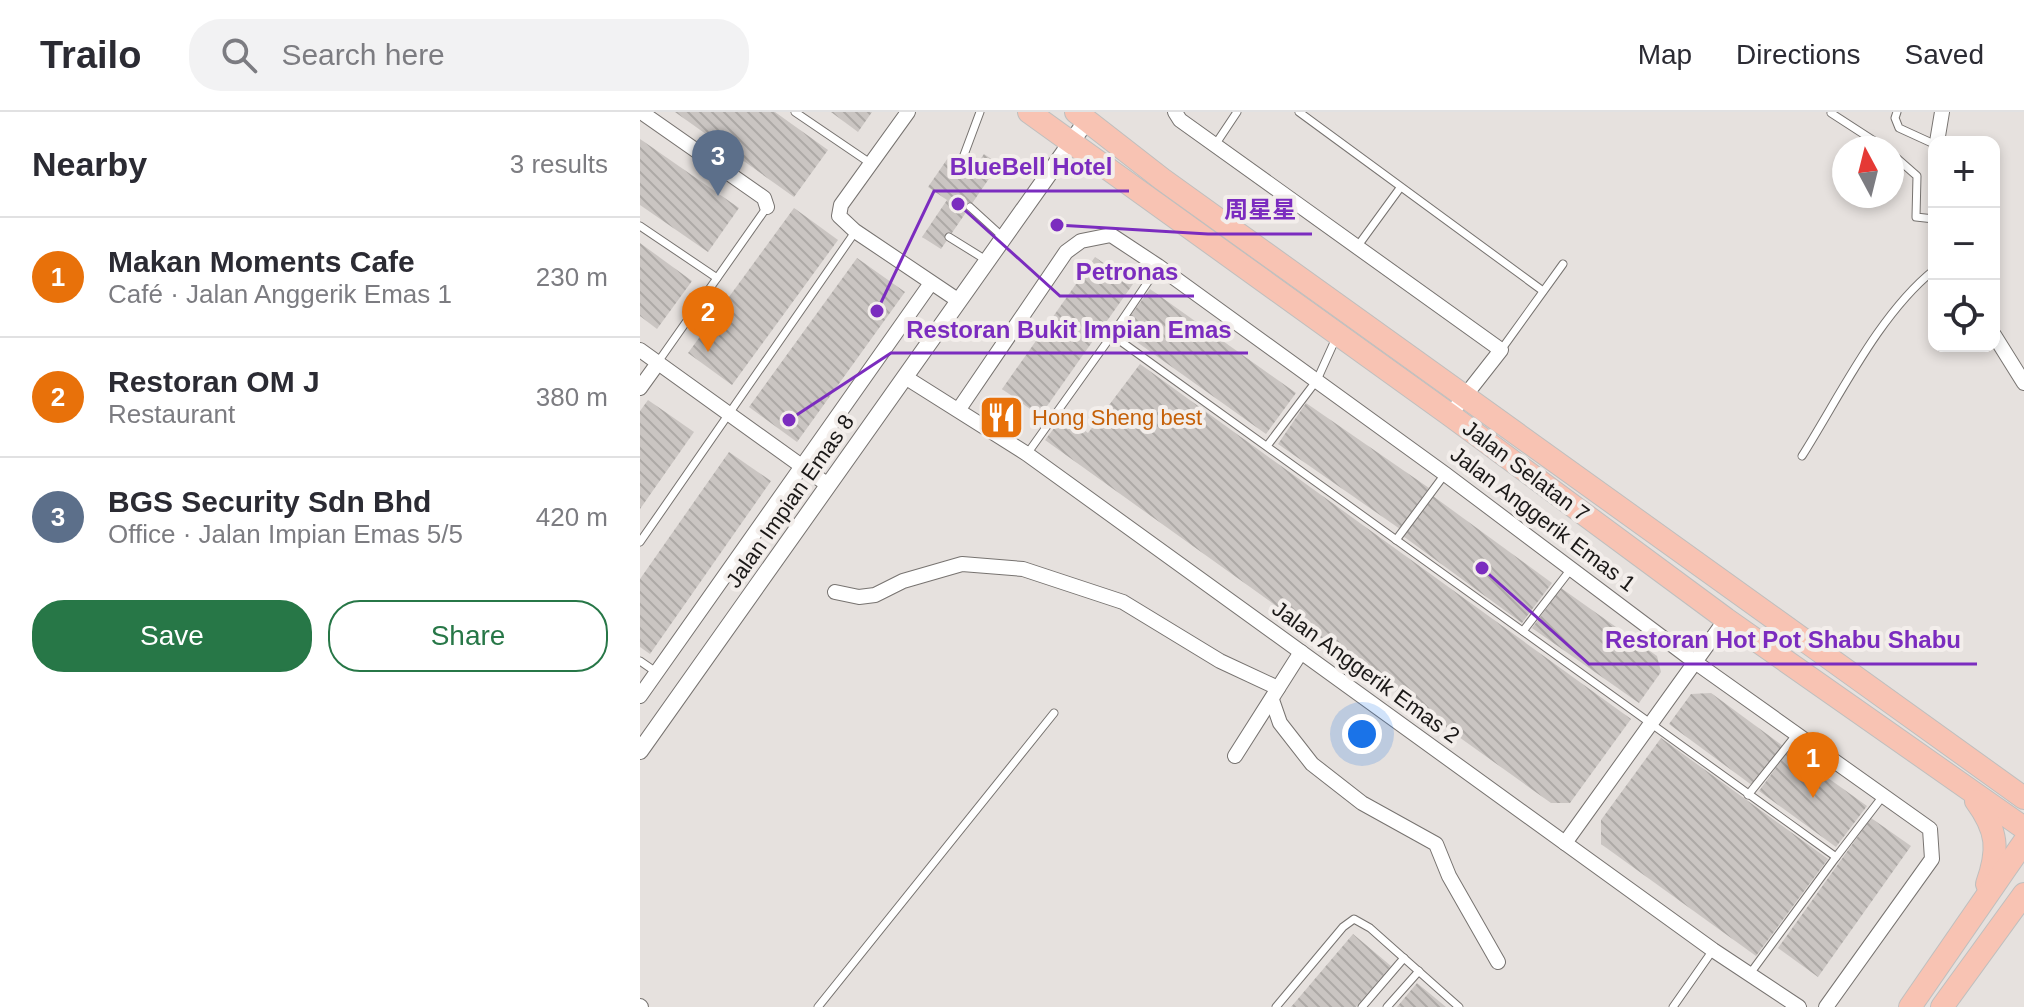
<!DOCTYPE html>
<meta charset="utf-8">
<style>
body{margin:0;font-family:Arial,"Noto Sans SC",sans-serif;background:#f2f2f3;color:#2b2b33}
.controls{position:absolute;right:24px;top:24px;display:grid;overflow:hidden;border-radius:16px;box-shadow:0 4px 12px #0003}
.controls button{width:72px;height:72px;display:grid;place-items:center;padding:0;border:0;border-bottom:2px solid #e1e1e2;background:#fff;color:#2b2b33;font:40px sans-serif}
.compass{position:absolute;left:1192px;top:24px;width:72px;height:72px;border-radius:50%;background:#fff;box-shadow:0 4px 12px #0003;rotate:353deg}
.you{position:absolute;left:722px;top:622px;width:28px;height:28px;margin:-20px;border:6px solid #fff;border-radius:50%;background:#1a73e8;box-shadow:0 0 0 12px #1a73e833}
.badge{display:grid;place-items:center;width:52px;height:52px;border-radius:50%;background:#277747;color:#fff;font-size:26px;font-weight:700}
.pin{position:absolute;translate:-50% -66px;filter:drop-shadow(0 2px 4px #0008)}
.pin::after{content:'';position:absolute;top:42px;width:28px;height:24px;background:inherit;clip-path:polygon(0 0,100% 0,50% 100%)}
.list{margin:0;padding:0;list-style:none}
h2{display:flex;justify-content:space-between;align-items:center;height:104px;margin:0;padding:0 32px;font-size:34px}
h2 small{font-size:26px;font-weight:400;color:#7c7c81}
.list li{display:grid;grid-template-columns:52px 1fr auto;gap:24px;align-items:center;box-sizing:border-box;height:120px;padding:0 32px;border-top:2px solid #e1e1e2}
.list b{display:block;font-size:30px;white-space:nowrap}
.list p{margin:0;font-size:26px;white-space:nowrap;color:#7c7c81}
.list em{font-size:26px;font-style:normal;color:#7c7c81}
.actions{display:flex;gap:16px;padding:24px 32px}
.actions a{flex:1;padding:18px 0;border:2px solid #277747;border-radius:32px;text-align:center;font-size:28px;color:#277747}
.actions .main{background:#277747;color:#fff}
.icon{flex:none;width:44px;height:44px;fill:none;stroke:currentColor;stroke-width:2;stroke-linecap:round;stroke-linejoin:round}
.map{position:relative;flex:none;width:1384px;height:895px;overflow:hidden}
header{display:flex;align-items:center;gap:48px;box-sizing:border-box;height:112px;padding:0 40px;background:#fff;border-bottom:2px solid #e1e1e2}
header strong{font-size:38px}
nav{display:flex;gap:44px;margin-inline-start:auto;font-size:28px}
.search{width:560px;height:72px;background:#f2f2f3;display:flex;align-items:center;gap:20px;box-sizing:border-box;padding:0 28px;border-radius:32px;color:#7c7c81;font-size:30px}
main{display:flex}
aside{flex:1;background:#fff}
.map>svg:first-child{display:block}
</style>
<header>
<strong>Trailo</strong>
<div class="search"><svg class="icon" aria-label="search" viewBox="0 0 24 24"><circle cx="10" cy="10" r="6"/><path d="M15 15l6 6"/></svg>Search here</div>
<nav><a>Map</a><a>Directions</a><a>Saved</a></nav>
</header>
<main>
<aside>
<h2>Nearby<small>3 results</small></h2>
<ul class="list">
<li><span class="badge" style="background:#e8710a">1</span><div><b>Makan Moments Cafe</b><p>Café · Jalan Anggerik Emas 1</p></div><em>230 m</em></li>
<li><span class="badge" style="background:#e8710a">2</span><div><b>Restoran OM J</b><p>Restaurant</p></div><em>380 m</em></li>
<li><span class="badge" style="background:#5c6f8a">3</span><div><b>BGS Security Sdn Bhd</b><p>Office · Jalan Impian Emas 5/5</p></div><em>420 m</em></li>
</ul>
<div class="actions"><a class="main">Save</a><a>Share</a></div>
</aside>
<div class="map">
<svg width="1384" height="895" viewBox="0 0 1384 895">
<defs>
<pattern id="building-back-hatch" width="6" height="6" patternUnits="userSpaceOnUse" patternTransform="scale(2)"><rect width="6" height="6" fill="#cac5c2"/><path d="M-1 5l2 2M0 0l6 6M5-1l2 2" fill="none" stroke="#ada9a6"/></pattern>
</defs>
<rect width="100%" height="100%" fill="#e6e1de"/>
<!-- building -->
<g fill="url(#building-back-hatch)">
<polygon points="35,0 135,0 188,38 154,85"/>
<polygon points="191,0 232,0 218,20"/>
<polygon points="0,27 99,96 68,140 0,93"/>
<polygon points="344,42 359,52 301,137 282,125 307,88 288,75 310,43 332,59"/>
<polygon points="154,96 198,128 92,273 48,241"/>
<polygon points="0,131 52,169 17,217 0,204"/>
<polygon points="455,145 493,172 400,304 362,277"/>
<polygon points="217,146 265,180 157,330 109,295"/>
<polygon points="510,177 656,281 626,322 480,218"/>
<polygon points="500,252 991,607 930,691 911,691 405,328 424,303 448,321"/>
<polygon points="8,288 54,320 0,397 0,299"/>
<polygon points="666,291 789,376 760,417 638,332"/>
<polygon points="89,340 131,369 10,542 0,535 0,467"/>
<polygon points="793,384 912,471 882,511 763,424"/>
<polygon points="921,476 1017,544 1021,560 999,591 892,516"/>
<polygon points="1071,581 1143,634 1113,674 1029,612 1051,582"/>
<polygon points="1021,626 1188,747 1116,844 961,732 961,708"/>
<polygon points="1149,638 1227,694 1196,735 1119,679"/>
<polygon points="1231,706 1271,734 1178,865 1138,836"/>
<polygon points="713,822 751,854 716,895 651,895"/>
<polygon points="777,871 806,895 757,895"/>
</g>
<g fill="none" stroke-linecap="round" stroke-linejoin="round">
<defs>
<g id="service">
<polyline points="155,0 230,51"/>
<polyline points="659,0 903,179"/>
<polyline points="1257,0 1255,6 1259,16 1294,32"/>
<polyline points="1191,1 1245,36"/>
<polyline points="575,33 597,0"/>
<polyline points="1252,42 1277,64 1276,105 1294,107"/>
<polyline points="321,51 340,0"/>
<polyline points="330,95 364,126"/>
<polyline points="0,114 77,166"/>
<polyline points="309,125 346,148"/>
<polyline points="717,135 760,76"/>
<polyline points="472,223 518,155"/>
<polyline points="861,238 923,152"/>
<polyline points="18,250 127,95"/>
<polyline points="627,334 677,268 696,226"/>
<polyline points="387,342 472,223 1196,745 1109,863"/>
<path d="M1162,344c38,-60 77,-142 132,-186"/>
<polyline points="756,428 805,362"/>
<polyline points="0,430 215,120"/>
<polyline points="883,519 931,457"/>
<polyline points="0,549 16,560"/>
<polyline points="1108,683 1156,623"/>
<polyline points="1196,745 1243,684"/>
<polyline points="178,895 414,601"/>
<polyline points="636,895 703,815 714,807 730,816 819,895"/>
<polyline points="722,895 764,846"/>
<polyline points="747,895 779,859"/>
<polyline points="1033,895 1073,838"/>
</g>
<g id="minor">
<polyline points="1,0 124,86 127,95"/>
<polyline points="268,0 201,93 199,104 215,119 319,189"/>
<polyline points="535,0 540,8 861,238 810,303"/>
<polyline points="1297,30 1302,0"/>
<polyline points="1354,223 1384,271"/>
<polyline points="0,238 188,373"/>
<polyline points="265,265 387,342 1073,838 1159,895"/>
<polyline points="0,276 18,251"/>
<polyline points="319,297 426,140 441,129 471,123 518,154 805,362 1055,550 1290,717 1292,747 1186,895"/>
<polyline points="195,480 219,485 235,483 263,469 322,452 383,457 483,490 580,549 638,576"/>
<polyline points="0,584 291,171"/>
<polyline points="632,588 640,611 672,652 722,691 796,732 809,764 858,850"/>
<polyline points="595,644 661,540"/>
<polyline points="925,731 1086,507"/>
<polyline points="0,894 1,895"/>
</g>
<polyline id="tertiary" points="0,639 447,8"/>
<g id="primary">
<polyline points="389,0 810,303 1086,507 1384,716"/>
<polyline points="436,0 522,67 1384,686"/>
<path d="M1336,689c22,30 23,49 11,83"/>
<polyline points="1270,895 1384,730"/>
<polyline points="1302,895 1384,782"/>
</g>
</defs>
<!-- service casing -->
<use href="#service" stroke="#777370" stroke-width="9"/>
<!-- minor casing -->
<use href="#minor" stroke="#777370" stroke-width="16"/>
<!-- tertiary casing -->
<use href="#tertiary" stroke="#777370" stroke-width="18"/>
<!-- primary casing -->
<use href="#primary" stroke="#bfbfbe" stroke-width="24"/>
<!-- service -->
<use href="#service" stroke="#fff" stroke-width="7"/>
<!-- minor -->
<use href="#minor" stroke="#fff" stroke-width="14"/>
<!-- tertiary -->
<use href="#tertiary" stroke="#fff" stroke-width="16"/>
<!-- primary -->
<use href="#primary" stroke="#f8c3b3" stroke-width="22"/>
</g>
<!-- icons -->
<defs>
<symbol id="restaurant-square" viewBox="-11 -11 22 22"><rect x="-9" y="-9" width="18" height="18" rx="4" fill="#e8710a" stroke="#f3eeeb"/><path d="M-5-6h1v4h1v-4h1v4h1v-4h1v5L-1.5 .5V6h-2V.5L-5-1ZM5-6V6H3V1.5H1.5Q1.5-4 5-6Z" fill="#fff"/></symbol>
</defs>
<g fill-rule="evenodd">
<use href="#restaurant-square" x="336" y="280" width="51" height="51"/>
</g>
<g text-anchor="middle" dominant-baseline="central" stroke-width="8" stroke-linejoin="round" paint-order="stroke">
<!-- food labels -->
<g font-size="22" fill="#c56008" stroke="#f3eeeb" text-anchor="start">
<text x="392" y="305">Hong Sheng best</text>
</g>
<!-- street labels -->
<g font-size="22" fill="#1b1918" stroke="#f3eeeb">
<text transform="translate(886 359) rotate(37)">Jalan Selatan 7</text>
<text transform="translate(150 389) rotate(-55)">Jalan Impian Emas 8</text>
<text transform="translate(903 407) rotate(37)">Jalan Anggerik Emas 1</text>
<text transform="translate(726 560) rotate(36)">Jalan Anggerik Emas 2</text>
</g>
</g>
<!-- callouts -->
<path fill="none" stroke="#7b2cbf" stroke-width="3" d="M237 199L294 79H489M417 113L568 122H672M318 92L420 184H554M149 308L251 241H608M842 456L949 552H1337"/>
<g fill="#7b2cbf" stroke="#f3eeeb" stroke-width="3">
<circle cx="237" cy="199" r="8"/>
<circle cx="417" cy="113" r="8"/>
<circle cx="318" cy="92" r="8"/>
<circle cx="149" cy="308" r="8"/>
<circle cx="842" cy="456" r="8"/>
</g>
<g font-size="24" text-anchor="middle" font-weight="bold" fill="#7b2cbf" stroke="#f3eeeb" stroke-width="8" stroke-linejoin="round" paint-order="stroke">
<text x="391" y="63">BlueBell Hotel</text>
<text x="620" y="106">周星星</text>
<text x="487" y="168">Petronas</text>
<text x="429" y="226">Restoran Bukit Impian Emas</text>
<text x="1143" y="536">Restoran Hot Pot Shabu Shabu</text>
</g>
</svg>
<div class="controls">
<button>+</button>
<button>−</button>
<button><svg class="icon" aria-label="locate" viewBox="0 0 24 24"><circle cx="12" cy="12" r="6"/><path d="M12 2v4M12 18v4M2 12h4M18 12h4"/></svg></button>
</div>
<svg class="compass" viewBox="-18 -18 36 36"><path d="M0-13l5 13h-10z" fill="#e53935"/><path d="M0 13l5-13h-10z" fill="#7c7c81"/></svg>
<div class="you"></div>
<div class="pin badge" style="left:1173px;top:686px;background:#e8710a">1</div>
<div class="pin badge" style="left:68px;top:240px;background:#e8710a">2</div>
<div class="pin badge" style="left:78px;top:84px;background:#5c6f8a">3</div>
</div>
</main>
